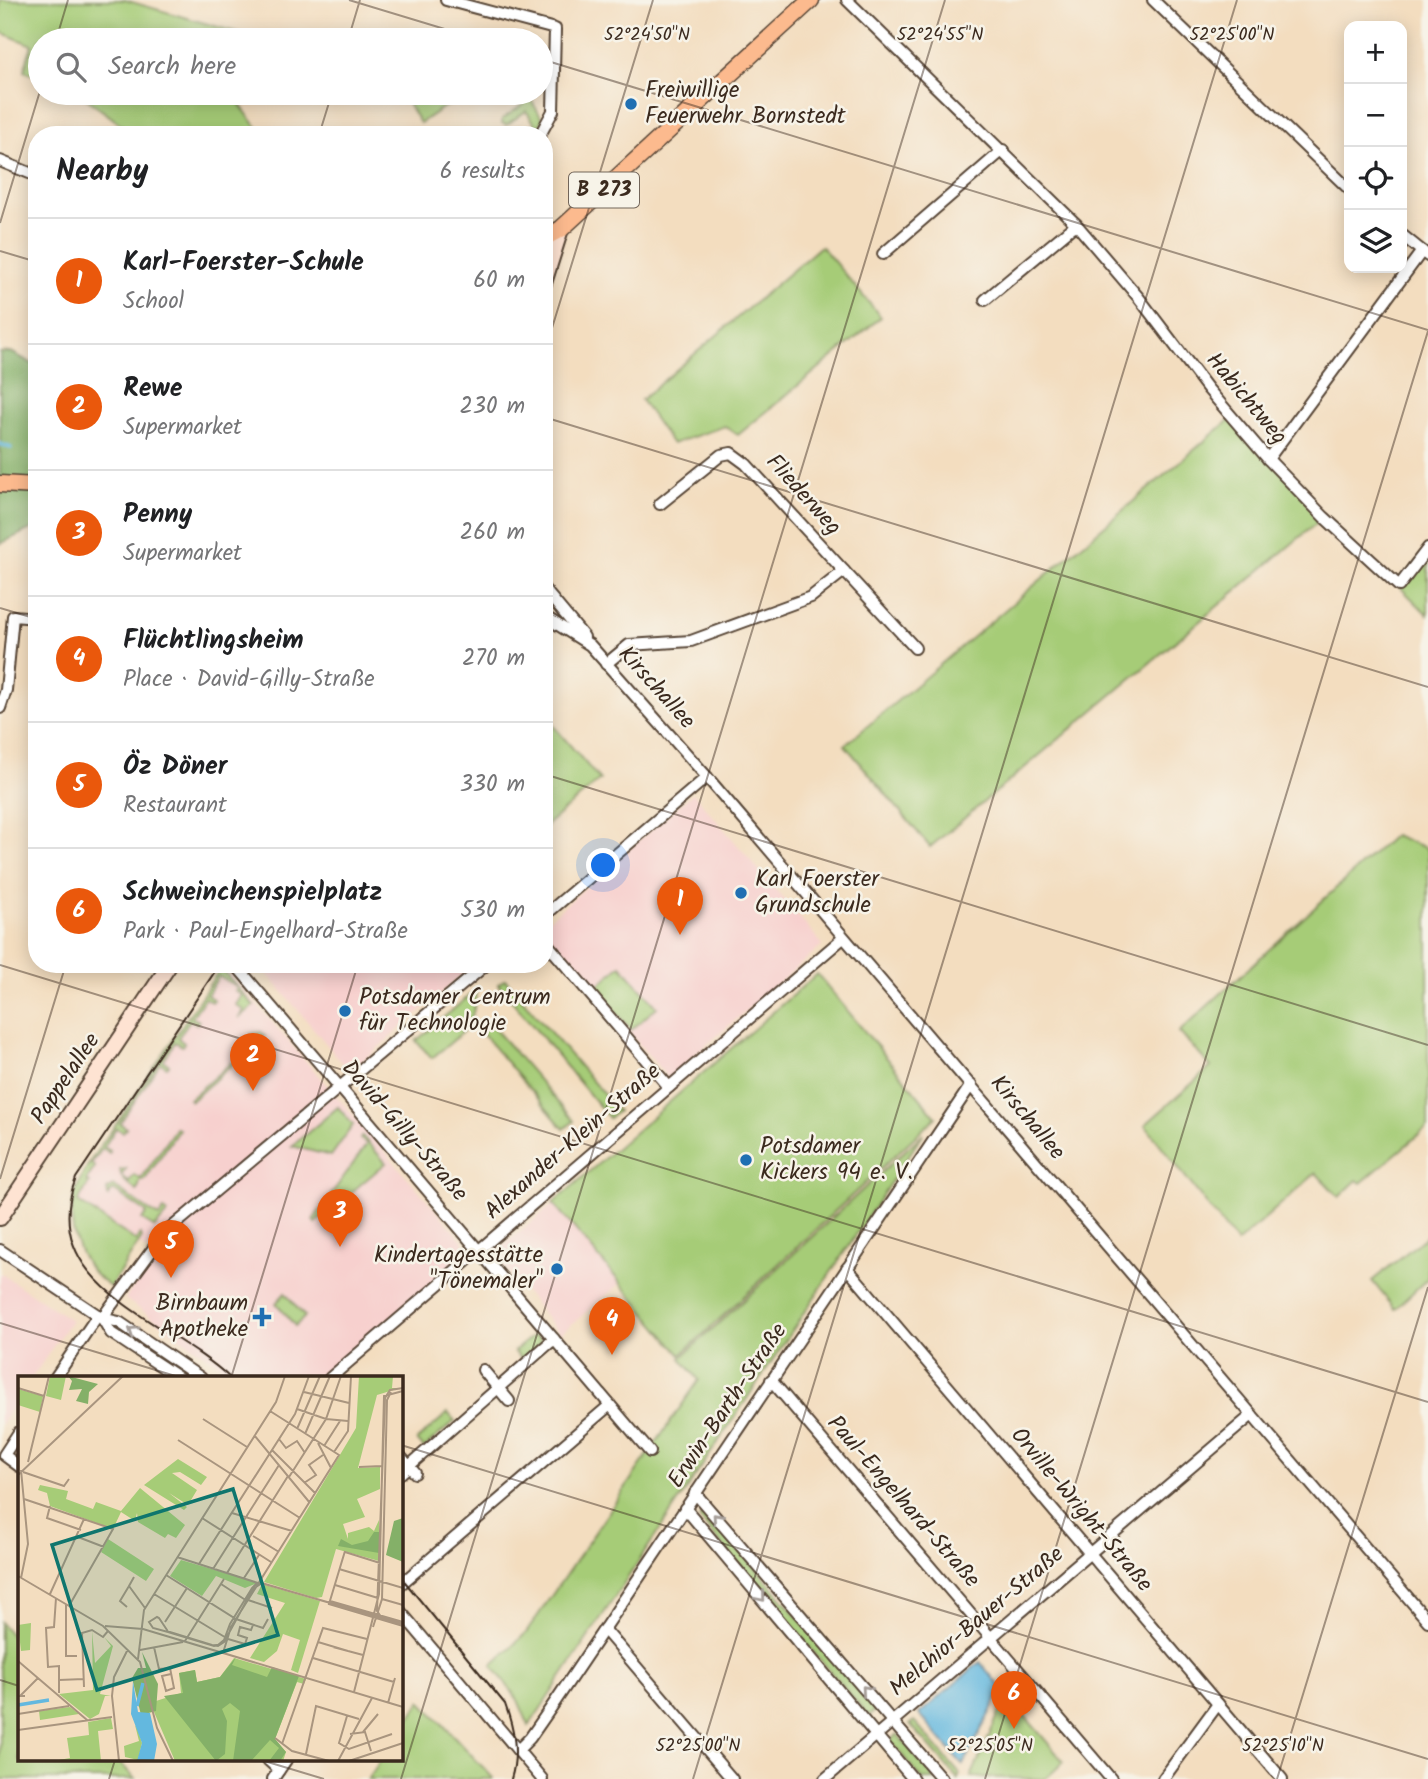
<!DOCTYPE html>
<meta charset="utf-8">
<style>
body{margin:0;font-family:Kalam,sans-serif;background:#f6f6f6;color:#202124}
.controls{position:absolute;right:21px;top:21px;display:grid;overflow:hidden;border-radius:14px;box-shadow:0 4px 18px #0003}
.controls button{width:63px;height:63px;display:grid;place-items:center;padding:0;border:0;border-bottom:2px solid #e0e0e0;background:#fff;color:#202124;font:35px sans-serif}
.you{position:absolute;left:604px;top:866px;width:24px;height:24px;margin:-18px;border:5px solid #fff;border-radius:50%;background:#1a73e8;box-shadow:0 0 0 10px #1a73e833}
.badge{display:grid;place-items:center;width:46px;height:46px;border-radius:50%;background:#ea580c;color:#fff;font-size:23px;font-weight:700}
.pin{position:absolute;translate:-50% -58px;filter:drop-shadow(0 2px 4px #0008)}
.pin::after{content:'';position:absolute;top:37px;width:24px;height:21px;background:inherit;clip-path:polygon(0 0,100% 0,50% 100%)}
.list{margin:0;padding:0;list-style:none}
h2{display:flex;justify-content:space-between;align-items:center;height:91px;margin:0;padding:0 28px;font-size:30px}
h2 small{font-size:23px;font-weight:400;color:#757577}
.list li{display:grid;grid-template-columns:46px 1fr auto;gap:21px;align-items:center;box-sizing:border-box;height:126px;padding:0 28px;border-top:2px solid #e0e0e0}
.list b{display:block;font-size:26px;white-space:nowrap}
.list p{margin:0;font-size:23px;white-space:nowrap;color:#757577}
.list em{font-size:23px;font-style:normal;color:#757577}
.icon{flex:none;width:38px;height:38px;fill:none;stroke:currentColor;stroke-width:2;stroke-linecap:round;stroke-linejoin:round}
.map{position:relative;flex:none;width:1428px;height:1779px;overflow:hidden}
.search{position:absolute;background:#fff;box-shadow:0 4px 18px #0003;left:28px;top:28px;width:525px;height:77px;display:flex;align-items:center;gap:18px;box-sizing:border-box;padding:0 24px;border-radius:38px;color:#757577;font-size:26px}
.panel{position:absolute;background:#fff;box-shadow:0 4px 18px #0003;left:28px;top:126px;width:525px;height:847px;border-radius:28px}
.map>svg:first-child{display:block}
</style>
<div class="map">
<svg width="1428" height="1779" viewBox="0 0 1428 1779">
<rect width="100%" height="100%" fill="#f7f3e8"/>
<filter id="ink" filterUnits="userSpaceOnUse"><feTurbulence type="fractalNoise" baseFrequency=".0143" numOctaves="2"/><feDisplacementMap in="SourceGraphic" scale="14" xChannelSelector="R" yChannelSelector="G"/><feConvolveMatrix kernelMatrix="1 2 1 2 8 2 1 2 1" color-interpolation-filters="sRGB"/></filter>
<filter id="wash" filterUnits="userSpaceOnUse"><feTurbulence type="fractalNoise" baseFrequency=".00686" numOctaves="4" result="noise"/><feDisplacementMap in="SourceGraphic" scale="28" xChannelSelector="R" yChannelSelector="G"/><feGaussianBlur stdDeviation="1.57" result="paint"/><feColorMatrix in="noise" values="0 0 0 0 0 0 0 0 0 0 0 0 0 0 0 0 0 1.4 0 .05"/><feComposite in="paint" operator="in"/></filter>
<g filter="url(#wash)">
<rect width="100%" height="100%" fill="#f3ddbf"/>
<!-- built -->
<g fill="#f7d0ce">
<polygon points="693,793 823,945 668,1078 547,937 544,924"/>
<polygon points="259,964 475,964 350,1072"/>
<polygon points="222,965 462,1240 465,1250 462,1259 323,1378 235,1378 226,1369 125,1299 156,1255 75,1201 89,1166"/>
<polygon points="553,1204 620,1284 560,1334 494,1254"/>
<polygon points="0,1273 71,1320 32,1378 19,1378 19,1397 0,1425"/>
</g>
<!-- green -->
<g fill="#a6cc77" stroke="#707b4a" stroke-width="2">
<polygon points="0,0 125,0 263,40 40,40 40,77 24,71 32,45 0,32"/>
<polygon points="79,93 231,93 263,135 135,135"/>
<polygon points="401,93 478,93 444,107 420,123"/>
<polygon points="514,93 527,93 543,120 538,128 526,111 506,125 502,123 502,119 524,104"/>
<polygon points="821,246 881,317 738,435 725,426 672,444 641,400"/>
<polygon points="1232,418 1324,517 930,847 845,745"/>
<polygon points="1428,548 1428,615 1399,586"/>
<polygon points="544,715 600,780 544,827"/>
<polygon points="1394,835 1428,849 1428,1127 1361,1183 1357,1180 1339,1197 1316,1173 1237,1243 1145,1125 1211,1067 1179,1032"/>
<polygon points="621,965 657,1007 631,1030 595,988"/>
<path d="M223,971l31,35 -15,12 5,-8 -8,-5 6,-10 -7,-4 2,-4 -18,-11 -12,19 7,5 -2,2 -7,-4 -13,19 7,4 -2,3 -7,-4 -12,18 6,5 -2,3 -7,-4 -12,18 6,5 -2,2 -7,-4 -40,60 6,5 -3,4 -7,-4 -12,19 6,4 -1,2 -7,-4 -11,15 4,3 -9,14 3,2 -11,19 58,39 4,-7 2,4 -32,49c-28,-18 -44,-56 -36,-89 7,-30 32,-58 48,-83 32,-47 64,-95 96,-143z"/>
<polygon points="817,974 936,1117 681,1355 553,1203"/>
<polygon points="505,979 618,1111 609,1118 498,984"/>
<path d="M476,990c-1,40 -15,43 -44,68l-16,-17z"/>
<polygon points="488,1021 574,1121 564,1129 479,1030"/>
<polygon points="261,1032 265,1036 191,1101 189,1099 256,1041 251,1034"/>
<polygon points="338,1107 353,1125 331,1156 292,1146"/>
<path d="M176,1127l3,2 -35,52 -3,-1 -4,11c-8,-6 -16,-11 -17,-21l6,-1 -5,7 8,6 5,-7 7,4z"/>
<polygon points="923,1134 529,1726 518,1700 492,1665 526,1633 699,1380 681,1358"/>
<polygon points="362,1136 386,1163 315,1223 313,1220 367,1144 360,1139"/>
<polygon points="113,1186 159,1217 164,1210 168,1213 155,1228 142,1220 147,1213 113,1190 108,1196 107,1190"/>
<polygon points="1428,1235 1428,1278 1395,1309 1372,1281"/>
<polygon points="285,1293 305,1317 295,1326 276,1303"/>
<polygon points="535,1334 542,1342 522,1360 514,1351"/>
<polygon points="448,1413 455,1421 424,1448 417,1440"/>
<polygon points="706,1510 877,1709 868,1716 699,1518"/>
<polygon points="0,1622 19,1645 19,1760 118,1760 135,1779 0,1779"/>
<polygon points="1007,1695 1064,1762 1045,1779 971,1777"/>
<polygon points="421,1701 493,1778 492,1779 368,1779 381,1760 401,1760 401,1731"/>
<polygon points="914,1721 960,1774 958,1779 910,1724"/>
<polygon points="897,1734 935,1779 922,1779 890,1741"/>
</g>
<!-- forest -->
<polygon fill="#84b068" stroke="#606d43" stroke-width="2" points="11,352 37,366 37,526 0,544 0,353"/>
<!-- water -->
<polygon fill="#63b8df" stroke="#4f717e" stroke-width="2" points="980,1662 1002,1689 963,1765 919,1714"/>
<g fill="none" stroke-linecap="round" stroke-linejoin="round">
<!-- stream -->
<polyline stroke="#63b8df" stroke-width="3.5" points="0,444 11,448"/>
</g>
</g>
<g filter="url(#ink)">
<g fill="none" stroke-linecap="round" stroke-linejoin="round">
<defs>
<g id="street">
<polyline points="446,0 555,29 553,111 540,135"/>
<polyline points="847,0 1076,224 1139,298 1208,389 1268,459 1324,517 1399,586 1428,548"/>
<polyline points="1153,0 1349,189"/>
<polyline points="0,161 37,176"/>
<polyline points="1402,235 1428,256"/>
<polyline points="883,254 1003,150"/>
<polyline points="985,300 1076,224"/>
<polyline points="1268,459 1422,251"/>
<polyline points="660,504 721,455 731,453 746,464 844,571"/>
<polyline points="544,589 584,637"/>
<polyline points="544,616 590,645 707,777 1428,1621"/>
<polyline points="606,664 629,645 691,641 811,597 844,571 915,648"/>
<polyline points="0,708 6,690 13,616 37,618"/>
<polyline points="544,916 707,777"/>
<polyline points="544,940 669,1087"/>
<polyline points="235,964 650,1452"/>
<polyline points="0,1250 102,1318 119,1322 201,1378"/>
<polyline points="847,1268 1282,1779"/>
<polyline points="102,1318 164,1234 487,964"/>
<polyline points="102,1318 111,1333 179,1378"/>
<polyline points="483,1370 509,1401"/>
<polyline points="55,1378 98,1315"/>
<polyline points="330,1378 843,938"/>
<polyline points="771,1380 1111,1779"/>
<polyline points="19,1432 4,1455 19,1466"/>
<polyline points="401,1457 415,1473"/>
<polyline points="401,1473 554,1339"/>
<polyline points="695,1493 942,1779"/>
<polyline points="685,1508 913,1779"/>
<polyline points="401,1584 610,1405"/>
<polyline points="401,1612 542,1779"/>
<polyline points="604,1629 732,1779"/>
<polyline points="518,1750 530,1738 555,1702 971,1085"/>
<polyline points="268,1760 279,1770"/>
<polyline points="273,1779 286,1760"/>
<polyline points="825,1779 1252,1415"/>
<polyline points="1163,1779 1218,1704"/>
</g>
<g id="secondary">
<polyline points="544,283 561,229"/>
<polyline points="0,1218 170,964"/>
</g>
<g id="primary">
<polyline points="544,238 561,229 811,0"/>
<polyline points="0,484 37,486"/>
</g>
</defs>
<!-- street casing -->
<use href="#street" stroke="#574536" stroke-width="14"/>
<!-- secondary casing -->
<use href="#secondary" stroke="#574536" stroke-width="18"/>
<!-- primary casing -->
<use href="#primary" stroke="#574536" stroke-width="19"/>
<!-- street -->
<use href="#street" stroke="#fff" stroke-width="10"/>
<!-- secondary -->
<use href="#secondary" stroke="#fee3d2" stroke-width="14"/>
<!-- primary -->
<use href="#primary" stroke="#fcba8e" stroke-width="16"/>
<!-- tram -->
<g stroke="#3b2a1e" stroke-width="2">
<path d="M220,964l-144,214c-41,108 93,142 154,200"/>
<path d="M401,1577l104,127c9,25 14,49 6,75"/>
</g>
</g>
<!-- one-way arrows -->
<defs><path id="oneway-chevron" d="M-2-3.5L2.5 0L-2 3.5" fill="none" stroke-width="1.6" stroke-linecap="round" stroke-linejoin="round" transform="scale(1.75)"/></defs>
<g stroke="#a79f9a">
<use href="#oneway-chevron" transform="translate(133 1331) rotate(-146)"/>
<use href="#oneway-chevron" transform="translate(717 1518) rotate(-132)"/>
<use href="#oneway-chevron" transform="translate(761 1597) rotate(50)"/>
<use href="#oneway-chevron" transform="translate(866 1690) rotate(-131)"/>
</g>
</g>
<!-- ticks -->
<path fill="none" stroke="#3b2a1e" stroke-width="2" stroke-opacity="0.45" d="M349,0l132,40M56,40l12,-40M348,40l12,-40M541,59l887,271M319,135l13,-42M0,223l40,-132M0,251l37,11M544,354l109,-354M544,417l884,270M0,608l37,11M544,774l884,271M0,965l1428,437M0,1179l66,-215M0,1323l182,55M231,1378l127,-414M401,1445l1027,314M0,1680l19,6M261,1760l63,19M109,1779l6,-19M401,1779l544,-1779M693,1779l544,-1779M985,1779l443,-1448M1277,1779l151,-492"/>
<!-- markers -->
<g fill="#1f6fb2" stroke="#f7f3e8" stroke-width="2.5">
<circle cx="631" cy="104" r="7"/>
<circle cx="741" cy="893" r="7"/>
<circle cx="345" cy="1011" r="7"/>
<circle cx="746" cy="1160" r="7"/>
<circle cx="557" cy="1269" r="7"/>
<path d="M258.5 1306.5h7v7h7v7h-7v7h-7v-7h-7v-7h7z"/>
</g>
<g text-anchor="middle" dominant-baseline="central" stroke-width="5" stroke-linejoin="round" paint-order="stroke">
<!-- shield labels -->
<rect fill="#f7f3e8" stroke="#73665b" stroke-width="2" x="569" y="172.5" width="70" height="35" rx="5"/>
<g font-size="21" font-weight="bold" fill="#3b2a1e">
<text x="604" y="190">B 273</text>
</g>
<!-- poi labels -->
<g font-size="23" fill="#3b2a1e" stroke="#f7f3e8" text-anchor="start">
<text x="645" y="91">Freiwillige<tspan x="645" dy="26">Feuerwehr Bornstedt</tspan></text>
<text x="755" y="880">Karl Foerster<tspan x="755" dy="26">Grundschule</tspan></text>
<text x="359" y="998">Potsdamer Centrum<tspan x="359" dy="26">für Technologie</tspan></text>
<text x="760" y="1147">Potsdamer<tspan x="760" dy="26">Kickers 94 e. V.</tspan></text>
<text x="543" y="1256" text-anchor="end">Kindertagesstätte<tspan x="543" dy="26">"Tönemaler"</tspan></text>
<text x="248" y="1304" text-anchor="end">Birnbaum<tspan x="248" dy="26">Apotheke</tspan></text>
</g>
<!-- street labels -->
<g font-size="23" fill="#3b2a1e" stroke="#f7f3e8">
<text transform="translate(1246 399) rotate(50)">Habichtweg</text>
<text transform="translate(803 495) rotate(48)">Fliederweg</text>
<text transform="translate(656 688) rotate(48)">Kirschallee</text>
<text transform="translate(66 1079) rotate(-56)">Pappelallee</text>
<text transform="translate(1027 1118) rotate(50)">Kirschallee</text>
<text transform="translate(404 1131) rotate(49)">David-Gilly-Straße</text>
<text transform="translate(573 1142) rotate(-41)">Alexander-Klein-Straße</text>
<text transform="translate(728 1406) rotate(-56)">Erwin-Barth-Straße</text>
<text transform="translate(903 1502) rotate(49)">Paul-Engelhard-Straße</text>
<text transform="translate(1081 1510) rotate(50)">Orville-Wright-Straße</text>
<text transform="translate(977 1622) rotate(-40)">Melchior-Bauer-Straße</text>
</g>
</g>
<!-- overview -->
<g transform="translate(18 1376)">
<rect width="385" height="385" fill="#f3ddbf"/>
<path d="M32,0h16l-5,24 -15,-4zM341,0h34l-1,12h8l-23,7 -19,73 22,-1v22l-23,10 8,18 -22,7 5,15v-6l21,-6 5,4 5,-11v41l-43,-12 -14,48 -6,1 -52,-16 92,-154zM0,13l25,7 -3,16 -22,-7zM160,83l29,18 -6,8 -21,-13 -8,1 25,17 -9,15 -19,-12 18,14 -3,3 -40,-25zM22,109l28,6 -2,8 27,10 3,-7 25,9 19,-23 45,37 -9,13 -8,-4 -3,4 -27,-16 -1,-9 -2,8 -14,-9 -8,17 -63,-23 -3,-13 -9,-3zM90,163l46,30 -8,12 -45,-29zM163,184l75,22 1,1 -12,5 -29,-12 -14,20 -32,-20zM244,208l58,17 -22,72 -7,-3 9,-30 -17,-6 -6,17 -13,11 -14,-4 35,-55 -28,-9zM13,247l-1,27 -9,1 -3,-26zM74,255l3,32 16,-17 -7,-9 9,9 -13,48 11,2h-6l-6,18 -9,5 -31,-25 34,-4zM216,282l72,21 -2,5 -7,-2 -22,57 11,13 -3,9h-108l-21,-49 2,-11 25,-8 -2,-20 16,-3 2,12 23,-5zM52,331l9,7 -39,6 -1,-9zM93,342l2,11 -15,2 3,30h-48l17,-3 -3,-20 22,-3 -1,-13zM117,349l3,5 4,13 -4,17 -13,-3 -1,-11 15,-5z" fill="#a6cc77"/>
<path d="M50,0l30,8 -9,8 -1,12 -12,-3 6,-12 -13,1 3,-9zM385,142v44l-17,-7 8,-34zM356,156h5v21l-41,-7 3,-7 11,6 16,-4zM124,276l16,32 -2,27 -15,4 -9,-37 6,-10h8zM218,281l-4,8 35,12 5,-10 27,9 -24,63 11,13 -6,9h-11l10,-13 -9,-8 -19,21h-18l7,-50 -10,-8 -8,6 5,12 -2,33 -9,7 -52,-65 19,-3 -4,-20 16,-3 2,12 23,-5z" fill="#84b068"/>
<path d="M115,305l5,31 12,1 7,31 -3,17h-17l5,-18 -11,-29z" fill="#63b8df"/>
<path fill="none" stroke="#63b8df" stroke-width="3.5" d="M0,329l31,-5M119,330l6,-23"/>
<path fill="none" stroke="#a9957f" stroke-width="2" d="M0,12l26,8M286,16l45,11M279,33l29,10 22,2M185,43l44,28M279,53l23,-53M287,58l25,-58M236,59l56,68M261,63l7,9 11,-7 8,12M160,64l122,78M300,67l13,25M306,70l16,-25M254,74l43,43M316,76l14,-21 3,-55M10,86l21,-86M341,91l23,-1M5,96l41,14 5,-7M0,99l105,-99M271,101l37,-58 15,-43M286,107l12,-8 -7,-10 14,-10M6,123l89,30 -44,77M32,130l-3,12 34,12M214,137l60,18M184,142l69,44M235,160l26,16M60,161l26,10M327,175l-16,53 74,22M327,176l35,11M159,181l81,26M181,188l96,-150 14,-38M195,193l66,-104M321,193l64,19M209,197l61,-97M148,199l70,44 27,9 5,-9M0,200l85,50 37,36 17,66 16,33M116,201l-5,9 16,22M3,202l7,-34 -7,-74M226,202l15,-23M203,208l26,17M317,209l43,13M32,218l34,-75M136,218l74,45M38,222l-2,29 -8,1 2,39 11,-1v27M364,223l21,6M230,224l24,8M312,225l73,21M48,228v52h11M109,231l-7,-6 9,-15M364,242l-5,-7 8,-213 5,-8 13,-2M147,246l22,-34M385,248l-142,-41 -5,1 -4,4 -22,36 -6,16 -6,5 -4,1 -46,-14 -15,-4 -4,-6 8,-5 2,1 8,12 1,2h2l42,13 6,1 6,-4 29,-53 9,-6 141,41M87,250l38,3 260,78M355,251l9,-28 5,-199 4,-8M210,263l17,5 2,-6 -9,-3 2,-8 11,3 2,-5M167,265l39,-62M300,266l30,9M136,271l5,22 11,-1 4,20 -8,3 -4,-15 9,-2M315,271l30,8M122,274l43,-8M205,277l8,-26 108,-172 -69,-44M295,282l81,24M120,283l6,-49 132,-208 9,-26M0,285l69,59M41,304l25,-1M66,311l-2,-54 10,-3 11,7 5,-6M336,316l25,-98 5,-198 19,-5M7,320h-5l18,-18M370,327l7,-25M0,338l51,-8M329,340l-8,27 10,6 43,-15M0,354l94,-13M345,356l15,-18M332,358l15,-2 6,19M257,362l17,13 37,10M264,368l41,-116 44,11M288,378l10,-48 43,13M101,385l-7,-65 2,-19 14,-28M320,385l34,-63M331,385l54,-18"/>
<path fill="#0f766e" fill-opacity="0.15" stroke="#0f766e" stroke-width="3.5" d="M215,113l45,146 -181,55 -45,-145z"/>
<rect width="385" height="385" fill="none" stroke="#3b2a1e" stroke-width="3.5"/>
</g>
<g font-size="18" text-anchor="middle" fill="#3b2a1e" stroke="#f7f3e8" stroke-width="5" stroke-linejoin="round" paint-order="stroke">
<text x="647" y="40">52°24'50"N</text>
<text x="940" y="40">52°24'55"N</text>
<text x="1232" y="40">52°25'00"N</text>
<text x="698" y="1751">52°25'00"N</text>
<text x="990" y="1751">52°25'05"N</text>
<text x="1283" y="1751">52°25'10"N</text>
</g>
</svg>
<div class="controls">
<button>+</button>
<button>−</button>
<button><svg class="icon" aria-label="locate" viewBox="0 0 24 24"><circle cx="12" cy="12" r="6"/><path d="M12 2v4M12 18v4M2 12h4M18 12h4"/></svg></button>
<button><svg class="icon" aria-label="layers" viewBox="0 0 24 24"><path d="M12 4l9 5-9 5-9-5zM3 14l9 5 9-5"/></svg></button>
</div>
<div class="you"></div>
<div class="pin badge" style="left:680px;top:935px">1</div>
<div class="pin badge" style="left:253px;top:1091px">2</div>
<div class="pin badge" style="left:340px;top:1247px">3</div>
<div class="pin badge" style="left:612px;top:1355px">4</div>
<div class="pin badge" style="left:171px;top:1278px">5</div>
<div class="pin badge" style="left:1014px;top:1729px">6</div>
<div class="search"><svg class="icon" aria-label="search" viewBox="0 0 24 24"><circle cx="10" cy="10" r="6"/><path d="M15 15l6 6"/></svg>Search here</div>
<section class="panel">
<h2>Nearby<small>6 results</small></h2>
<ul class="list">
<li><span class="badge">1</span><div><b>Karl-Foerster-Schule</b><p>School</p></div><em>60 m</em></li>
<li><span class="badge">2</span><div><b>Rewe</b><p>Supermarket</p></div><em>230 m</em></li>
<li><span class="badge">3</span><div><b>Penny</b><p>Supermarket</p></div><em>260 m</em></li>
<li><span class="badge">4</span><div><b>Flüchtlingsheim</b><p>Place · David-Gilly-Straße</p></div><em>270 m</em></li>
<li><span class="badge">5</span><div><b>Öz Döner</b><p>Restaurant</p></div><em>330 m</em></li>
<li><span class="badge">6</span><div><b>Schweinchenspielplatz</b><p>Park · Paul-Engelhard-Straße</p></div><em>530 m</em></li>
</ul>
</section>
</div>
